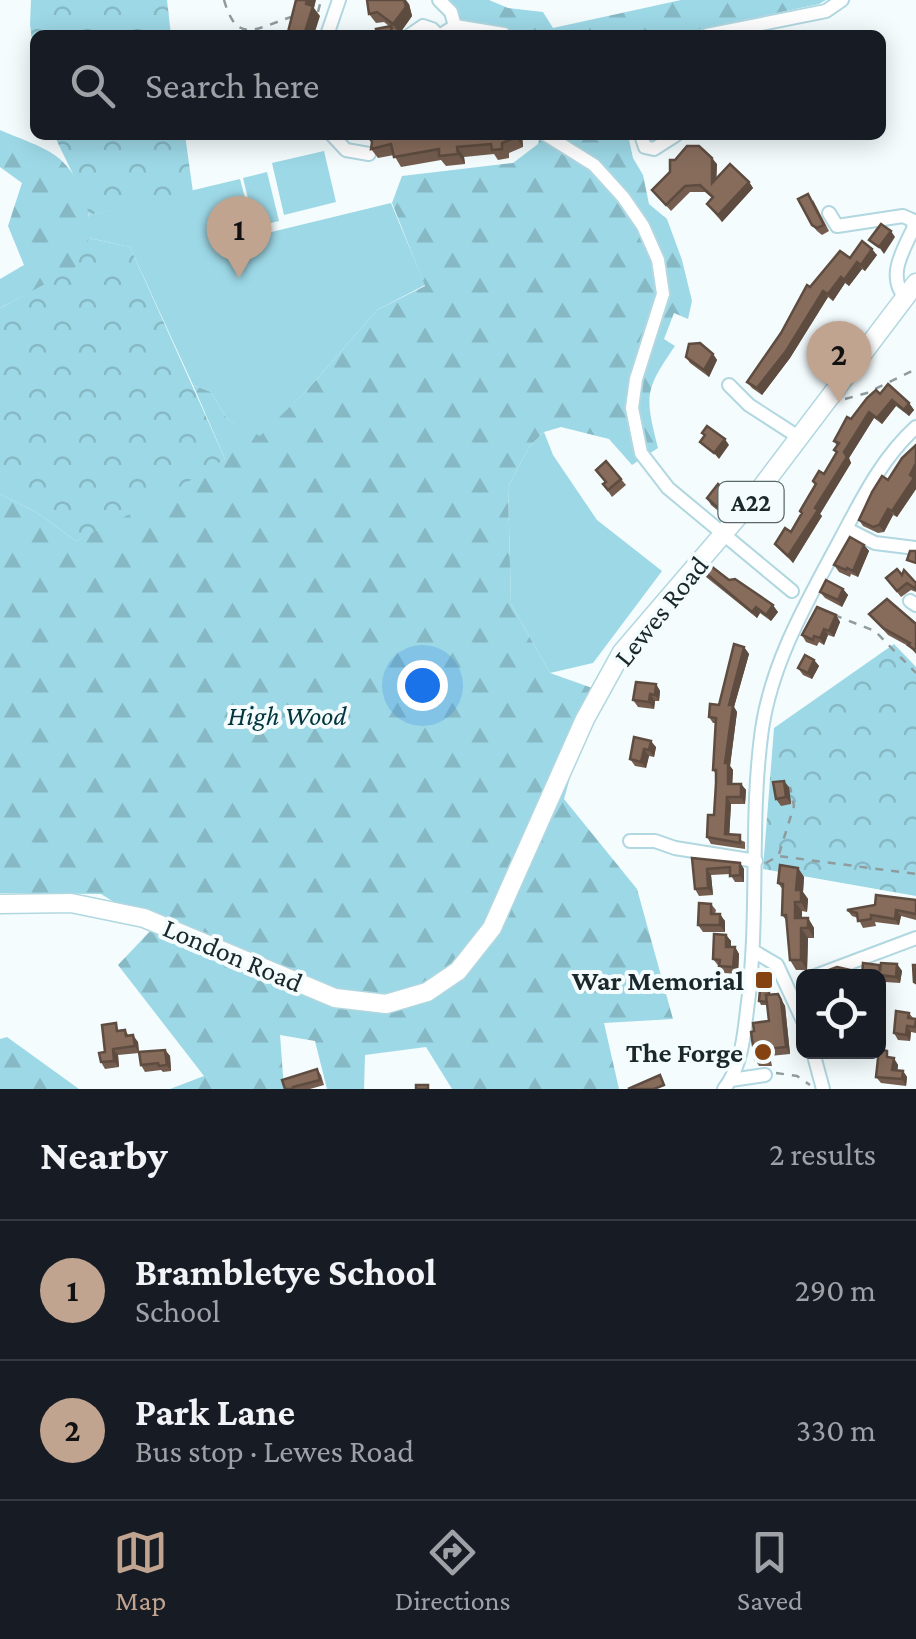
<!DOCTYPE html>
<meta charset="utf-8">
<style>
body{margin:0;font-family:"Crimson Pro",serif;background:#20242c;color:#f1f3f6}
.controls{position:absolute;right:30px;bottom:30px;display:grid;overflow:hidden;border-radius:15px;box-shadow:0 5px 25px #0003}
.controls button{width:90px;height:90px;display:grid;place-items:center;padding:0;border:0;border-bottom:2px solid #363941;background:#171b24;color:#f1f3f6;font:50px sans-serif}
.you{position:absolute;left:422px;top:685px;width:35px;height:35px;margin:-25px;border:8px solid #fff;border-radius:50%;background:#1a73e8;box-shadow:0 0 0 15px #1a73e833}
.badge{display:grid;place-items:center;width:65px;height:65px;border-radius:50%;background:#c0a48f;color:#111;font-size:32px;font-weight:700}
.pin{position:absolute;translate:-50% -82px;filter:drop-shadow(0 2px 5px #0008)}
.pin::after{content:'';position:absolute;top:52px;width:35px;height:30px;background:inherit;clip-path:polygon(0 0,100% 0,50% 100%)}
.list{margin:0;padding:0;list-style:none}
h2{display:flex;justify-content:space-between;align-items:center;height:130px;margin:0;padding:0 40px;font-size:42px}
h2 small{font-size:32px;font-weight:400;color:#9ea1a6}
.list li{display:grid;grid-template-columns:65px 1fr auto;gap:30px;align-items:center;box-sizing:border-box;height:140px;padding:0 40px;border-top:2px solid #363941}
.list b{display:block;font-size:38px;white-space:nowrap}
.list p{margin:0;font-size:32px;white-space:nowrap;color:#9ea1a6}
.list em{font-size:32px;font-style:normal;color:#9ea1a6}
.icon{flex:none;width:55px;height:55px;fill:none;stroke:currentColor;stroke-width:2;stroke-linecap:round;stroke-linejoin:round}
.map{position:relative;flex:none;width:916px;height:1089px;overflow:hidden}
.search{position:absolute;background:#171b24;box-shadow:0 5px 25px #0003;left:30px;right:30px;top:30px;height:110px;display:flex;align-items:center;gap:25px;box-sizing:border-box;padding:0 35px;border-radius:15px;color:#9ea1a6;font-size:38px}
.sheet{height:410px;background:#171b24}
nav{display:flex;justify-content:space-around;align-items:center;box-sizing:border-box;height:140px;border-top:2px solid #363941;background:#171b24;font-size:28px;color:#9ea1a6}
nav a{display:grid;justify-items:center;gap:5px}
nav .on{color:#c0a48f}
.map>svg:first-child{display:block}
</style>
<div class="map">
<svg width="916" height="1089" viewBox="0 0 916 1089">
<defs>
<pattern id="forest-firs" width="22" height="20" patternUnits="userSpaceOnUse" patternTransform="scale(2.5)"><rect width="22" height="20" fill="#9dd8e6"/><path d="M5 1l3.5 6h-7zM16 11l3.5 6h-7z" fill="#87b9c5"/></pattern>
<pattern id="park-crowns" width="20" height="18" patternUnits="userSpaceOnUse" patternTransform="scale(2.5)"><rect width="20" height="18" fill="#9dd8e6"/><path d="M2 6a3 3 0 1 1 6 0M12 15a3 3 0 1 1 6 0" fill="none" stroke="#87b9c5"/></pattern>
</defs>
<rect width="100%" height="100%" fill="#f4fcfd"/>
<!-- grass -->
<g fill="#9dd8e6">
<polygon points="324,151 336,202 284,215 272,163"/>
<polygon points="267,172 279,221 255,227 243,178"/>
<polygon points="240,179 255,236 391,203 425,285 377,310 309,388 260,437 227,419 211,392 193,385 130,247 89,238 89,215"/>
<polygon points="544,432 553,455 597,520 662,571 593,663 550,673 511,604 508,487 529,447"/>
</g>
<!-- forest -->
<g fill="url(#forest-firs)">
<polygon points="446,0 489,0 508,8 543,12 553,28 681,0 826,0 819,4 675,35 508,35 461,22"/>
<path d="M0,130c18,8 41,15 56,26 30,22 48,82 19,112 -7,7 -61,32 -75,40v-29l24,-14 -16,-39 14,-43 -22,-16z"/>
<path d="M540,135h88l5,23 10,17 6,29 18,15 15,41 10,41 -4,18 -14,-6 -10,26 11,7c-31,45 -30,50 -17,102l-26,17 -23,-26 -48,-12 -17,5 -15,15 -21,40 3,117 39,69 45,16 -31,110 73,90 36,130 -69,4 15,66h-167l-26,-42 -61,8 -1,34h-37l-12,-48 -35,-6 4,54h-114l34,-13 -86,-111 36,-38 -53,-33 -101,-1v-399l36,18 40,29 149,-82 -32,-74 18,7 16,27 33,17 49,-48 68,-78 48,-24 -33,-83 10,-27 111,-13 25,-19z"/>
<polygon points="7,1037 79,1089 0,1089 0,1039"/>
</g>
<!-- park -->
<g fill="url(#park-crowns)">
<polygon points="31,0 167,0 171,35 35,35 35,65 30,24"/>
<polygon points="54,135 185,135 193,192 89,215 82,193"/>
<polygon points="89,238 130,247 225,459 160,499 76,541 36,512 0,494 0,308 75,268"/>
<polygon points="894,644 916,667 916,896 763,869 774,728"/>
</g>
<g fill="none" stroke-linecap="round" stroke-linejoin="round">
<defs>
<g id="minor">
<polyline points="439,0 451,12 455,26"/>
<polyline points="327,35 339,0"/>
<polyline points="410,35 423,26 432,29 438,35"/>
<polyline points="441,35 455,26 504,34"/>
<polyline points="707,35 826,11 842,0"/>
<polyline points="332,135 346,150 369,154"/>
<polyline points="546,135 594,165 623,197 643,226 658,260 663,294 636,379 632,408 641,453 668,488 792,591"/>
<polyline points="641,135 645,147 654,149 676,135"/>
<path d="M829,213l8,13 66,-10 9,4 2,7c-10,22 -28,49 -9,70"/>
<polyline points="729,385 749,405 800,438"/>
<polyline points="847,529 875,543 916,548"/>
<polyline points="910,601 916,605"/>
<polyline points="630,841 655,841 675,848 756,861"/>
<polyline points="755,952 777,965 804,1023"/>
<polyline points="815,976 916,938"/>
<polyline points="813,1052 823,1089"/>
<polyline points="731,1080 765,1075"/>
<path d="M724,1089c17,-21 20,-53 23,-79 13,-93 2,-188 15,-281 10,-68 46,-129 78,-189 22,-41 41,-81 76,-113"/>
</g>
<polyline id="highway" points="0,904 71,903 144,918 335,998 386,1004 427,992 458,971 492,928 585,719 622,652 748,505 916,283"/>
</defs>
<!-- minor casing -->
<use href="#minor" stroke="#b1d7e0" stroke-width="16"/>
<!-- highway casing -->
<use href="#highway" stroke="#b1d7e0" stroke-width="21"/>
<!-- path -->
<g stroke="#909b9d" stroke-width="2.5" stroke-dasharray="8 8" stroke-linecap="butt">
<path d="M224,0c13,45 31,29 67,17"/>
<polyline points="318,12 321,0"/>
<polyline points="845,399 867,393 916,369"/>
<polyline points="834,615 875,631 916,673"/>
<polyline points="779,854 794,806 790,787"/>
<polyline points="766,863 778,856 916,874"/>
<polyline points="776,1073 797,1076 810,1085"/>
</g>
<!-- minor -->
<use href="#minor" stroke="#fff" stroke-width="12"/>
<!-- highway -->
<use href="#highway" stroke="#fff" stroke-width="18"/>
</g>
<!-- wall -->
<g fill="#745d4f">
<polygon points="409,4 412,16 400,33 393,29 398,35 378,35 389,26 384,22 376,23 369,14"/>
<polygon points="522,135 523,147 509,153 509,158 498,160 494,154 464,157 465,164 446,166 441,160 401,167 394,155 378,158 371,149 372,142"/>
<polygon points="717,164 716,178 749,182 753,188 722,222 707,204 712,198 705,192 690,192 671,211 652,190 670,172"/>
<polygon points="813,200 829,231 822,235 817,231 812,225"/>
<polygon points="877,255 865,271 862,269 849,286 845,283 833,301 828,297 790,358 762,395 752,388 747,382 781,333 810,287 850,258"/>
<polygon points="713,354 717,360 709,377 690,363 686,357"/>
<polygon points="880,394 909,403 914,410 909,416 896,406 882,424 874,418 849,458 851,463 820,514 822,516 793,563 775,544 791,532 802,514 800,511 836,453 834,450 837,446 834,441 851,419"/>
<polygon points="916,445 916,489 897,517 893,515 884,532 878,533 863,526 859,520 888,480"/>
<polygon points="621,479 626,485 612,497 603,484"/>
<polygon points="731,494 735,501 722,514 711,505 707,498"/>
<polygon points="864,545 869,551 858,577 851,574 850,577 839,572 834,565"/>
<polygon points="702,570 729,580 778,612 771,621 760,613 757,618 706,577"/>
<polygon points="902,575 916,583 916,592 911,590 901,597 886,578"/>
<polygon points="843,589 848,595 842,607 825,598 820,592"/>
<polygon points="869,614 916,624 916,654 910,647 888,635"/>
<polygon points="836,615 840,622 834,637 828,635 824,645 819,642 817,646 806,642 802,635"/>
<polygon points="744,647 749,654 734,707 737,712 730,766 733,770 732,784 741,784 746,790 745,804 731,804 729,835 745,842 745,849 711,844 707,837 714,815 716,774 713,770 716,723 713,723 709,717 719,705"/>
<polygon points="814,660 819,666 812,679 803,675 798,668"/>
<polygon points="656,684 660,691 659,701 655,701 654,709 638,707 633,700"/>
<polygon points="634,737 656,747 654,757 649,756 646,768 635,766 630,759"/>
<polygon points="789,787 791,804 781,806 776,799"/>
<polygon points="692,858 740,863 744,869 744,882 735,882 730,874 711,875 713,895 699,896 695,889"/>
<polygon points="798,868 804,877 803,892 808,899 807,912 802,911 802,918 808,918 814,928 814,938 808,938 807,970 796,970 790,960 786,920 782,915 783,890 778,883"/>
<polygon points="916,900 916,920 901,916 899,925 875,922 876,926 863,928 858,918 852,916 847,910"/>
<polygon points="711,904 716,910 715,914 725,921 725,932 703,932 698,925"/>
<polygon points="726,935 731,941 731,947 735,947 739,954 738,974 724,973 713,959"/>
<polygon points="897,964 902,971 900,983 885,982 884,986 878,986 878,976 824,976 859,972 862,975 880,967"/>
<polygon points="778,994 785,1006 790,1054 770,1056 772,1066 759,1066 755,1059 754,1031 769,1021 767,1005 761,1005 759,1001 771,995"/>
<polygon points="909,1013 913,1018 916,1019 916,1033 911,1032 910,1041 898,1040 894,1033"/>
<polygon points="121,1030 125,1030 129,1036 138,1042 139,1053 118,1055 119,1067 105,1069 101,1062"/>
<polygon points="165,1050 170,1056 171,1071 163,1072 161,1070 145,1072 141,1065"/>
<polygon points="892,1058 898,1065 897,1070 903,1071 907,1077 906,1086 881,1083 876,1077"/>
<polygon points="317,1069 321,1075 324,1085 310,1089 285,1089"/>
</g>
<!-- shaded-wall -->
<g fill="#5e4c40">
<polygon points="307,0 316,0 314,8 320,16 314,35 304,35"/>
<polygon points="404,0 406,0 409,4 412,16 400,33 393,24"/>
<polygon points="516,135 522,135 523,147 516,137"/>
<polygon points="457,147 464,157 465,164 458,154"/>
<polygon points="712,158 717,164 716,189 712,183"/>
<polygon points="749,182 753,188 722,222 718,215"/>
<polygon points="891,231 895,237 884,254 879,247"/>
<polygon points="872,249 877,255 865,271 861,265"/>
<polygon points="857,262 862,269 849,286 844,280"/>
<polygon points="841,277 845,283 833,301 828,294"/>
<polygon points="823,291 828,297 790,358 762,395 757,388"/>
<polygon points="713,354 717,360 709,377 704,370"/>
<polygon points="892,400 896,406 882,424 877,418"/>
<polygon points="909,403 914,410 909,416 904,410"/>
<polygon points="869,412 874,418 849,458 851,463 820,514 822,516 793,563 788,556 844,452"/>
<polygon points="725,439 729,445 719,459 714,453"/>
<polygon points="916,463 916,489 897,517 892,511"/>
<polygon points="888,509 893,515 884,532 879,525"/>
<polygon points="864,545 869,551 858,577 853,571"/>
<polygon points="843,589 848,595 842,607 838,600"/>
<polygon points="773,605 778,612 771,621 766,615"/>
<polygon points="756,607 760,613 757,618 752,612"/>
<polygon points="836,615 840,622 834,637 829,631"/>
<polygon points="824,629 828,635 824,645 820,638"/>
<polygon points="744,647 749,654 734,707 737,712 730,766 733,770 732,790 728,784 725,763 729,705"/>
<polygon points="814,660 819,666 812,679 808,673"/>
<polygon points="656,684 660,691 659,701 655,695"/>
<polygon points="650,694 655,701 654,709 649,702"/>
<polygon points="651,741 656,747 654,757 649,750"/>
<polygon points="644,749 649,756 646,768 641,762"/>
<polygon points="784,781 789,787 791,804 786,797"/>
<polygon points="741,784 746,790 745,804 741,797"/>
<polygon points="727,797 731,804 729,841 725,834"/>
<polygon points="740,863 744,869 744,882 740,875"/>
<polygon points="798,868 804,877 803,892 808,899 807,912 801,902 796,890"/>
<polygon points="707,869 711,875 713,895 708,888"/>
<polygon points="795,902 802,911 802,928 795,918"/>
<polygon points="896,910 901,916 899,925 895,919"/>
<polygon points="720,914 725,921 725,932 720,925"/>
<polygon points="808,918 814,928 814,938 808,928"/>
<polygon points="801,928 808,938 807,970 801,960"/>
<polygon points="726,935 731,941 730,953 726,947"/>
<polygon points="735,947 739,954 738,974 733,967"/>
<polygon points="897,964 902,971 900,983 896,977"/>
<polygon points="778,994 785,1006 790,1054 786,1047"/>
<polygon points="907,1026 911,1032 910,1041 906,1035"/>
<polygon points="133,1035 138,1042 139,1053 135,1046"/>
<polygon points="113,1049 118,1055 119,1067 114,1061"/>
<polygon points="165,1050 170,1056 171,1071 167,1065"/>
<polygon points="894,1058 898,1065 897,1076 892,1070"/>
<polygon points="903,1071 907,1077 906,1086 902,1079"/>
</g>
<!-- building -->
<g fill="#876c5c" stroke="#5e4c40" stroke-width="2.5">
<polygon points="296,0 307,0 306,4 313,6 304,35 288,32"/>
<polygon points="367,0 404,0 406,7 393,24 377,12 369,14"/>
<polygon points="391,26 392,35 378,35 376,29"/>
<polygon points="368,135 516,135 516,137 502,143 502,149 492,150 491,144 457,147 458,154 439,156 439,149 394,157 391,144 371,149 372,142"/>
<polygon points="687,146 699,146 712,158 712,183 730,164 749,182 718,215 707,204 713,197 700,185 685,186 666,205 652,190 670,172 670,160 675,160"/>
<polygon points="808,194 824,225 817,228 812,225 798,199"/>
<polygon points="881,224 891,231 879,247 869,240"/>
<polygon points="862,241 872,249 861,265 857,262 844,280 841,277 828,294 823,291 786,351 757,388 747,382 781,333 807,285 810,287 840,251 850,258"/>
<polygon points="700,343 713,354 704,370 686,357 689,344"/>
<polygon points="888,384 909,403 904,410 892,400 877,418 869,412 844,452 847,457 815,508 818,510 788,556 775,544 785,528 791,532 802,513 800,511 816,484 813,481 819,471 824,474 837,452 834,450 839,443 834,441 847,417 851,419 867,398 876,390 880,394"/>
<polygon points="707,426 725,439 714,453 700,442 705,435 702,433"/>
<polygon points="916,445 916,463 910,475 914,478 892,511 888,509 879,525 873,527 859,520 872,492 882,476 888,480 902,458"/>
<polygon points="606,461 621,479 608,490 603,484 606,482 596,470"/>
<polygon points="718,484 731,494 717,507 707,498"/>
<polygon points="850,537 864,545 853,571 847,568 846,570 834,565"/>
<polygon points="910,551 916,551 916,563 907,560"/>
<polygon points="707,563 729,580 735,579 773,605 766,615 756,607 752,612 702,570"/>
<polygon points="897,569 902,575 904,570 916,583 916,589 907,583 897,591 886,578"/>
<polygon points="826,580 843,589 838,600 820,592"/>
<polygon points="887,599 916,624 916,651 908,645 910,643 883,628 869,614"/>
<polygon points="817,607 836,615 829,631 824,629 820,638 814,636 813,640 802,635"/>
<polygon points="734,644 744,647 729,705 733,705 725,763 728,763 728,784 741,784 741,797 727,797 725,834 740,835 740,843 707,837 708,815 714,815 716,783 716,770 713,770 716,718 709,717 710,704 719,705"/>
<polygon points="805,655 814,660 808,673 798,668"/>
<polygon points="636,682 656,684 655,695 650,694 649,702 633,700"/>
<polygon points="634,737 651,741 649,750 644,749 641,762 630,759"/>
<polygon points="784,781 786,797 776,799 773,782"/>
<polygon points="692,858 740,863 740,875 730,876 730,867 707,869 708,888 695,889"/>
<polygon points="780,865 798,868 796,890 801,890 801,902 795,902 795,918 808,918 808,928 801,928 801,960 790,960 786,915 782,915 783,884 778,883"/>
<polygon points="876,895 916,900 916,914 896,910 895,919 871,915 871,919 858,921 857,913 847,910 875,905"/>
<polygon points="699,903 711,904 711,914 720,914 720,925 698,925"/>
<polygon points="714,934 726,935 726,947 735,947 733,967 719,966 720,960 713,959"/>
<polygon points="863,963 879,965 880,971 881,963 897,964 896,977 880,975 880,980 878,980 878,976 862,976"/>
<polygon points="913,965 916,965 916,983 914,982"/>
<polygon points="837,967 859,972 859,976 824,976 826,971"/>
<polygon points="760,990 769,991 769,995 766,995 767,1002 759,1001"/>
<polygon points="778,994 781,1000 786,1047 765,1049 767,1060 755,1059 751,1032 754,1031 753,1023 769,1021 766,995"/>
<polygon points="896,1011 909,1013 908,1018 916,1019 915,1027 907,1026 906,1035 894,1033"/>
<polygon points="116,1023 117,1031 125,1030 126,1036 133,1035 135,1046 113,1049 114,1061 101,1062 99,1053 105,1052 102,1025"/>
<polygon points="879,1049 887,1051 887,1057 894,1058 892,1070 903,1071 902,1079 876,1077"/>
<polygon points="165,1050 167,1065 159,1066 158,1063 141,1065 139,1052"/>
<polygon points="317,1069 320,1080 293,1087 293,1089 285,1089 282,1080"/>
<polygon points="660,1075 664,1085 654,1089 628,1089"/>
<rect x="416" y="1085" width="12" height="4"/>
</g>
<!-- markers -->
<g fill="#854311" stroke="#f4fcfd" stroke-width="4">
<rect x="754" y="970" width="20" height="20" rx="5"/>
<circle cx="763" cy="1052" r="10"/>
</g>
<g text-anchor="middle" dominant-baseline="central" stroke-width="8" stroke-linejoin="round" paint-order="stroke">
<!-- shield labels -->
<rect fill="#f4fcfd" stroke="#5b686b" stroke-width="2.5" x="718.5" y="482" width="65" height="40" rx="8"/>
<g font-size="25" font-weight="bold" fill="#1a282c">
<text x="751" y="502">A22</text>
</g>
<!-- street labels -->
<g font-size="28" fill="#1a282c" stroke="#f4fcfd">
<text transform="translate(661 611) rotate(-51)">Lewes Road</text>
<text transform="translate(233 955) rotate(23)">London Road</text>
</g>
<!-- park labels -->
<g font-size="28" font-style="italic" fill="#04343d" stroke="#f4fcfd">
<text x="287" y="715">High Wood</text>
</g>
<!-- poi labels -->
<g font-size="28" font-weight="bold" fill="#1a282c" stroke="#f4fcfd" text-anchor="end">
<text x="744" y="980">War Memorial</text>
<text x="743" y="1052">The Forge</text>
</g>
</g>
</svg>
<div class="controls">
<button><svg class="icon" aria-label="locate" viewBox="0 0 24 24"><circle cx="12" cy="12" r="6"/><path d="M12 2v4M12 18v4M2 12h4M18 12h4"/></svg></button>
</div>
<div class="you"></div>
<div class="pin badge" style="left:239px;top:278px">1</div>
<div class="pin badge" style="left:839px;top:403px">2</div>
<div class="search"><svg class="icon" aria-label="search" viewBox="0 0 24 24"><circle cx="10" cy="10" r="6"/><path d="M15 15l6 6"/></svg>Search here</div>
</div>
<section class="sheet">
<h2>Nearby<small>2 results</small></h2>
<ul class="list">
<li><span class="badge">1</span><div><b>Brambletye School</b><p>School</p></div><em>290 m</em></li>
<li><span class="badge">2</span><div><b>Park Lane</b><p>Bus stop · Lewes Road</p></div><em>330 m</em></li>
</ul>
</section>
<nav>
<a class="on"><svg class="icon" aria-label="map" viewBox="0 0 24 24"><path d="M3 6l6-2 6 2 6-2v14l-6 2-6-2-6 2zM9 4v14M15 6v14"/></svg>Map</a>
<a><svg class="icon" aria-label="directions" viewBox="0 0 24 24"><path d="M12 3l9 9-9 9-9-9zM9 14v-3h6M13 9l2 2-2 2"/></svg>Directions</a>
<a><svg class="icon" aria-label="saved" viewBox="0 0 24 24"><path d="M7 4h10v16l-5-4-5 4z"/></svg>Saved</a>
</nav>
